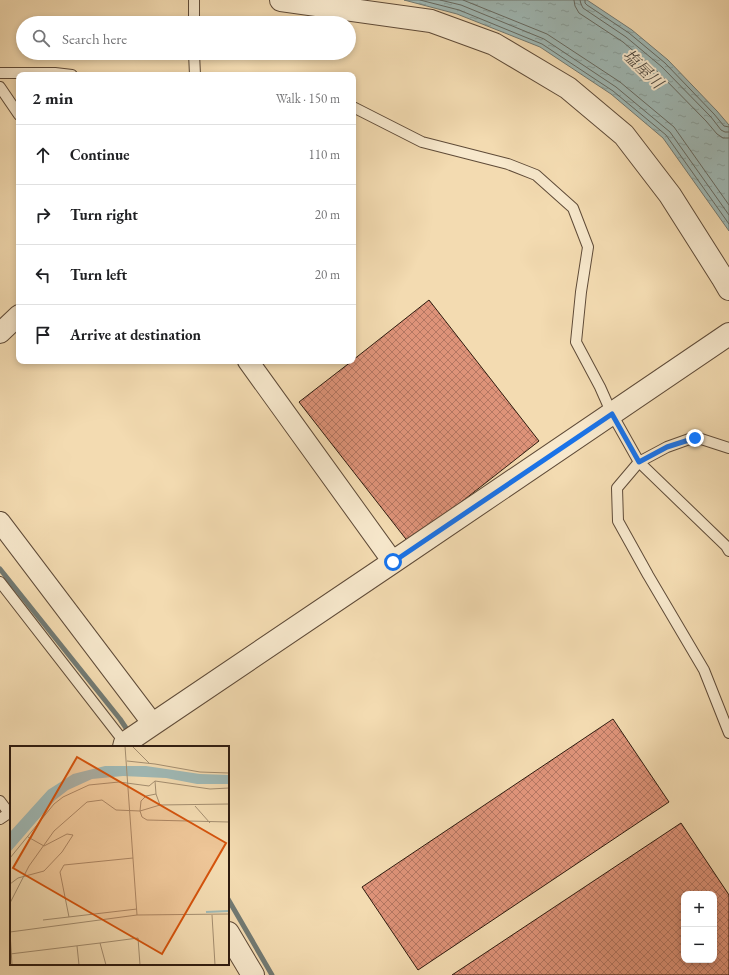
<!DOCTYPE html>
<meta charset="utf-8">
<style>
body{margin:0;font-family:"EB Garamond","Noto Serif JP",serif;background:#f6f6f6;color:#202124}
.controls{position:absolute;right:12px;bottom:12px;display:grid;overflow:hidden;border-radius:8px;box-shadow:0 2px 6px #0003}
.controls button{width:36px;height:36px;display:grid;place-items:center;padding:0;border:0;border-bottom:1px solid #e0e0e0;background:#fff;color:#202124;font:20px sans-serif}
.stop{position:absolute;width:12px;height:12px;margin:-9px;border:3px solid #1a73e8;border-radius:50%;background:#fff}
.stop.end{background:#1a73e8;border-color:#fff;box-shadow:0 1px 4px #0008}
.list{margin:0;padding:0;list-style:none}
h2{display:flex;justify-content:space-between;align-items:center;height:52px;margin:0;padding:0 16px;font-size:17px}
h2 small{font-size:13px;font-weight:400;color:#757577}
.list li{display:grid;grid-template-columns:26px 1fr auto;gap:12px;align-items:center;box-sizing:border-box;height:60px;padding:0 16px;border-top:1px solid #e0e0e0}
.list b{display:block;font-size:15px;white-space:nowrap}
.list em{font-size:13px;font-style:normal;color:#757577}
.icon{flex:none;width:22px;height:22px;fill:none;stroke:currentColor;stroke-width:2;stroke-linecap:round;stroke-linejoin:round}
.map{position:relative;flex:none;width:729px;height:975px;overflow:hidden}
.search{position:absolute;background:#fff;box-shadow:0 2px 6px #0003;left:16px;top:16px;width:340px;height:44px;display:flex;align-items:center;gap:10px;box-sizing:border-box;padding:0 14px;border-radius:22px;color:#757577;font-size:15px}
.panel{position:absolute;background:#fff;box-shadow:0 2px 6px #0003;left:16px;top:72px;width:340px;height:292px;border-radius:8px}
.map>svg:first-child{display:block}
</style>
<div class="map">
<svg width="729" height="975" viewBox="0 0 729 975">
<defs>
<pattern id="water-ripples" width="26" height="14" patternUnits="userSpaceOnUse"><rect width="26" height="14" fill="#9fb9b6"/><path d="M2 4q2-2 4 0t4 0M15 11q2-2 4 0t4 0" fill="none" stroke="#899e9b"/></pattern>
<pattern id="building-cross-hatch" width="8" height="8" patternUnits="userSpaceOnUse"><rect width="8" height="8" fill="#de9379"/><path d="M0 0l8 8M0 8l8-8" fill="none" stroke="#b47762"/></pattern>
</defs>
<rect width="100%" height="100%" fill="#f3dbb1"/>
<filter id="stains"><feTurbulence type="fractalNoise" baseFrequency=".005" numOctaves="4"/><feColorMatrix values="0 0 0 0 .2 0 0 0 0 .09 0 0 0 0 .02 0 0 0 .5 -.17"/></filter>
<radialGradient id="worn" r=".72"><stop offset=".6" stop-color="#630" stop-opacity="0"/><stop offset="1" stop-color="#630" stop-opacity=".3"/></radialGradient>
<!-- water -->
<polygon fill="url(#water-ripples)" stroke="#727a73" points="404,0 587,0 632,30 668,60 717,111 729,125 729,231 663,138 611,94 540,47 457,14"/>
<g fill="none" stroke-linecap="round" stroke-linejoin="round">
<!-- shore -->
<g stroke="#666a62" stroke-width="1">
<polyline points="420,0 459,10 542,44 613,91 666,135 729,224"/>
<polyline points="440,0 461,5 544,39 616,87 670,132 729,215"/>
<polyline points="463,0 547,34 620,82 674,127 729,205"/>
<polyline points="574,0 575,6 579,13 623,42 658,72 706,121 717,134 723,138 729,138"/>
<polyline points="580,0 581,4 583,8 626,37 662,67 711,117 721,130 725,132 729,132"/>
<polyline points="585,0 585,3 587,5 629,33 665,63 714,114 724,126 729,127"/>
</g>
<!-- stream -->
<g stroke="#727a73" stroke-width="5">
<polyline points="0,569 120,719 130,734"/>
<polyline points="228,899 272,975"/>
</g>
</g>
<!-- building -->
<g fill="url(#building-cross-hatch)" stroke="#2e1b0f" fill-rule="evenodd">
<polygon points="429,300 539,441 409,543 299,402 352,361 353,361 353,360"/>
<polygon points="613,719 669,802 418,970 362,887"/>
<path d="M681,823l48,72v80h-277zM684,894h30v66h-30z"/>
</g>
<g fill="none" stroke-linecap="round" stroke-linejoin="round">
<defs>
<g id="service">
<polyline points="194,0 194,23"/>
<polyline points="194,53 195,75"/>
<polyline points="0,73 55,73 72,75"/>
<polyline points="0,87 19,115"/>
<polyline points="353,107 422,142 508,164 536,175 573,208 588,247 581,292 576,342 600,387 612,414 639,462 726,546 729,551"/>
<polyline points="729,448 695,437 667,447 639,462 617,488 618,521 648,575 704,670 729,733"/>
<polyline points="0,582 125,743"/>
<polyline points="0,801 9,813 0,819"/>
</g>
<g id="minor">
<polyline points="0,333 19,315"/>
<polyline points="248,361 393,562"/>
<polyline points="0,522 153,724"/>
</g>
<g id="tertiary">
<polyline points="281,0 431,21 494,44 568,88 624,135 670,195 722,277 729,289"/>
<polyline points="124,747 125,743 153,724 393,562 729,334"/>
<polyline points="228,933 253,975"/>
</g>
</defs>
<!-- service casing -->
<use href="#service" stroke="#5f4b38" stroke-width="12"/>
<!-- minor casing -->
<use href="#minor" stroke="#5f4b38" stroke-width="22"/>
<!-- tertiary casing -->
<use href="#tertiary" stroke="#5f4b38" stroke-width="24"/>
<!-- service -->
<use href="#service" stroke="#f7e8cc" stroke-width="10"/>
<!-- minor -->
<use href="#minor" stroke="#f7e8cc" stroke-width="20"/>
<!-- tertiary -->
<use href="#tertiary" stroke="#f7e8cc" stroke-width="22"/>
</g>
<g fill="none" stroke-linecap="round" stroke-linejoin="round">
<!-- route -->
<polyline stroke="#1a73e8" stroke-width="5" points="393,562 612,414 639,462 667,447 695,438"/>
</g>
<g text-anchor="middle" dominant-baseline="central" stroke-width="4" stroke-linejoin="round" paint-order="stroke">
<!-- water labels -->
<g font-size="16" font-style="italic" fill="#504a41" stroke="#f7e8cc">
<text transform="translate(643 69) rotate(44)">塩屋川</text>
</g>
</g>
<!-- overview -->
<g transform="translate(10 746)">
<rect width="219" height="219" fill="#f3dbb1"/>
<path d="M95,20h41l54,8 29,1v9h-32l-31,-6 -43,-2 -31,3 -24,11 -13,10 -45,52v-20l38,-42 25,-16z" fill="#9fb9b6"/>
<path fill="none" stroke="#9fb9b6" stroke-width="2" d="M196,166l23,-1"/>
<path fill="none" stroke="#a48e70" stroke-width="1" d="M115,0l12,169M122,0l17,17M117,15l28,3 45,8 29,1M145,35l1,13 4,11M146,48l-10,2 -5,5 -1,10 2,6 5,3 82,2M185,60l15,17M0,112l44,-54 9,-7 26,-12 30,-3 30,4 6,-5 55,8 19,-1M0,138l8,-6 26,-7 18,-19 11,-17 -6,-1 -23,12 -16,-9M0,157l19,-37 25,-35 33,-29 15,-2 14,10 24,1 20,-6 69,-1M202,169l3,50M59,171l-9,-45 4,-7 69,-7M33,174l94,-11M0,186l127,-17 92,-1M0,186l2,33M90,197l38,-5 2,27M67,200l2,19M0,208l90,-11 6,22"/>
<path fill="#d5530c" fill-opacity="0.15" stroke="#d5530c" stroke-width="2" d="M67,11l149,86 -64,111 -149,-86z"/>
<rect width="219" height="219" fill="none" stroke="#2e1b0f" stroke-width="2"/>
</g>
<rect width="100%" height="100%" filter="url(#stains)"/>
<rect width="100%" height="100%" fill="url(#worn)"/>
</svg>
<div class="controls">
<button>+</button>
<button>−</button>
</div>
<div class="stop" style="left:393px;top:562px"></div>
<div class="stop end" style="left:695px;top:438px"></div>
<div class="search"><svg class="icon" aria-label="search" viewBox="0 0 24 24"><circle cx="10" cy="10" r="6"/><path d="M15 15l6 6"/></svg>Search here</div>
<section class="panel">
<h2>2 min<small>Walk · 150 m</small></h2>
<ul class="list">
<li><svg class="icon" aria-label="ahead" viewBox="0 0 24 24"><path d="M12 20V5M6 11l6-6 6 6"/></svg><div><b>Continue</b></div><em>110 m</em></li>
<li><svg class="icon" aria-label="right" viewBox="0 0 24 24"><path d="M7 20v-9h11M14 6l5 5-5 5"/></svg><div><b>Turn right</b></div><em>20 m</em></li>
<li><svg class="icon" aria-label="left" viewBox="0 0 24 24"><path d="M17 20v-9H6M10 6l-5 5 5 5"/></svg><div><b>Turn left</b></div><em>20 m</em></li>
<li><svg class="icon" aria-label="arrive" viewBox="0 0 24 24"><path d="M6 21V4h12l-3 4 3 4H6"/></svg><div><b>Arrive at destination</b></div></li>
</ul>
</section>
</div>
